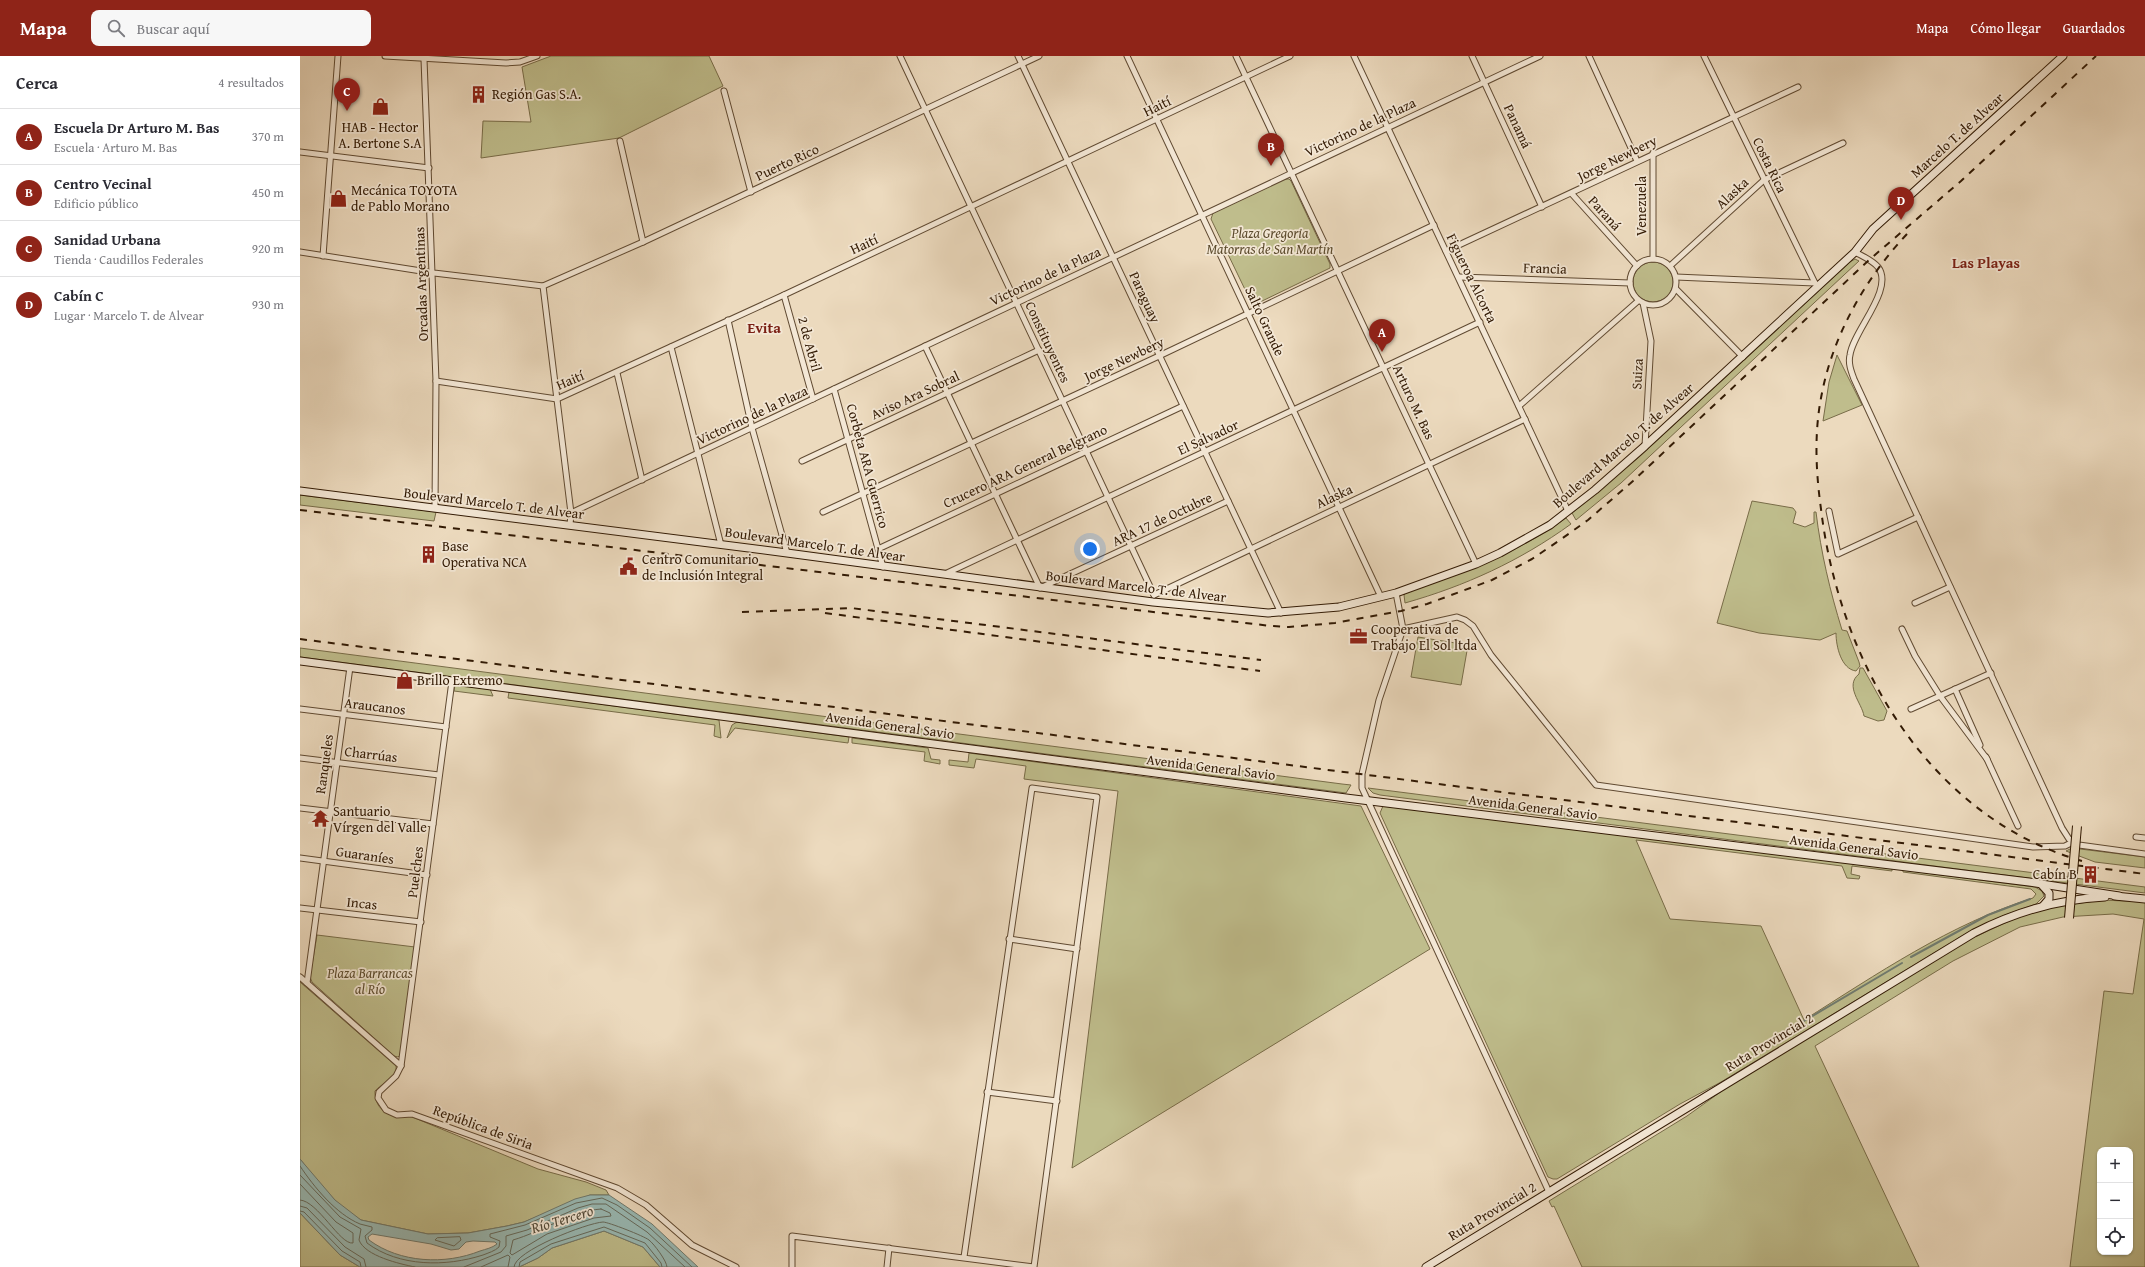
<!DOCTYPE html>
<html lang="es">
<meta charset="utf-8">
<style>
body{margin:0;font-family:"Gentium Book Plus",serif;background:#f7f7f7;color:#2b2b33}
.controls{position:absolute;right:12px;bottom:12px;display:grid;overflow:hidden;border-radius:8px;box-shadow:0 1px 3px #0004}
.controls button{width:36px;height:36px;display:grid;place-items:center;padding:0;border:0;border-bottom:1px solid #e1e1e2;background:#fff;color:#2b2b33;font:20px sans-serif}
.you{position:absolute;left:790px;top:493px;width:14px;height:14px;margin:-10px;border:3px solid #fff;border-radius:50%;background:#1a73e8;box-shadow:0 0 0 6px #1a73e833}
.badge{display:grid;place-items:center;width:26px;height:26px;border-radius:50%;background:#8f2418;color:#fff;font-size:13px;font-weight:700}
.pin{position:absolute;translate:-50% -33px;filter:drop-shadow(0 1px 2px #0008)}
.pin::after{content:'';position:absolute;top:21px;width:14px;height:12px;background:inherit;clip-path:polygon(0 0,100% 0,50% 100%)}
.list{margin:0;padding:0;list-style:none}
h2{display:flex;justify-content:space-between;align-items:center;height:52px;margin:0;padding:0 16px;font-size:17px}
h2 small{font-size:13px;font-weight:400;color:#7c7c81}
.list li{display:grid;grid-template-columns:26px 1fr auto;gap:12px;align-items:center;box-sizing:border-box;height:56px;padding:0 16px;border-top:1px solid #e1e1e2}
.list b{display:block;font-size:15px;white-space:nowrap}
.list p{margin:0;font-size:13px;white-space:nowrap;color:#7c7c81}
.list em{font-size:13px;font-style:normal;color:#7c7c81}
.icon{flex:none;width:22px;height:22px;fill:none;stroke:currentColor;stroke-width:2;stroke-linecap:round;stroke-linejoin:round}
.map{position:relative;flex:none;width:1845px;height:1211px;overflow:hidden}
header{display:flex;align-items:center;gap:24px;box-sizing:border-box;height:56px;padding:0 20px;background:#8f2418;color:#fff}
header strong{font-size:19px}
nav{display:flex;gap:22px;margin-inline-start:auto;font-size:14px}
.search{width:280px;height:36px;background:#f7f7f7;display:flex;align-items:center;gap:10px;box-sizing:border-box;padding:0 14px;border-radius:8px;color:#7c7c81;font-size:15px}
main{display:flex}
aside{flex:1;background:#fff}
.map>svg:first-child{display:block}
</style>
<header>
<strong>Mapa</strong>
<div class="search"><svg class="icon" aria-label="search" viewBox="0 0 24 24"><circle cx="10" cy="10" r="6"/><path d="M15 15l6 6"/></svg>Buscar aquí</div>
<nav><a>Mapa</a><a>Cómo llegar</a><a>Guardados</a></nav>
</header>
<main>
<aside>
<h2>Cerca<small>4 resultados</small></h2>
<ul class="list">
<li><span class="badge">A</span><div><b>Escuela Dr Arturo M. Bas</b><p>Escuela · Arturo M. Bas</p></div><em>370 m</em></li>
<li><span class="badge">B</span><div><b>Centro Vecinal</b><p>Edificio público</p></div><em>450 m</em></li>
<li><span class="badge">C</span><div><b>Sanidad Urbana</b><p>Tienda · Caudillos Federales</p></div><em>920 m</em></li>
<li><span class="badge">D</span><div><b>Cabín C</b><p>Lugar · Marcelo T. de Alvear</p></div><em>930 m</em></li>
</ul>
</aside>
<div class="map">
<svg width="1845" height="1211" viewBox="0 0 1845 1211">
<rect width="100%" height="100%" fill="#ecdabe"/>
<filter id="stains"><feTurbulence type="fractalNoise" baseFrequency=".005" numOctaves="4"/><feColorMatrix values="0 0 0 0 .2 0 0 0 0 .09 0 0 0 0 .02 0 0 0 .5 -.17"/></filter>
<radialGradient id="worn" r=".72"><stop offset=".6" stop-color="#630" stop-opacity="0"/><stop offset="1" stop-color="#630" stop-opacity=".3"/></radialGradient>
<!-- green -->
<g fill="#bfbd8c" stroke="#786c48" fill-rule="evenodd">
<polygon points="251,0 409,0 423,30 319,82 181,102 183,65 231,66 222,11"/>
<polygon points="985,123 989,123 991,125 1030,208 1030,212 956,248 952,248 911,163 913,157"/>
<polygon points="1555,203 1559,205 1321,427 1276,464 1272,457 1338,402 1550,206"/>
<circle cx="1353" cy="226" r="20"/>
<polygon points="1537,299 1562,349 1523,365 1529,326"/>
<polygon points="0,439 136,456 134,465 0,449"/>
<path d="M1452,445l41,7 3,4 -3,11 12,4 9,-4v-11h2c5,41 14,79 26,118l5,1 12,31 1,4 -4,5c-15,-2 -20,-25 -20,-38l-16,7 -61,-7 -42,-10z"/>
<path d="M1266,462l5,6c-51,37 -106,62 -166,79l-1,-8 3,-3c56,-19 111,-39 159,-74z"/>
<polygon points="1118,581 1168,589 1161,629 1111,621"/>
<polygon points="0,592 1042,728 1051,729 1046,737 0,601"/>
<path d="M1560,612h3l24,43 -3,9 -6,1 -14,-5c-2,-13 -20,-30 -5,-42z"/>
<polygon points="155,629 190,633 193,640 154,635"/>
<polygon points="209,636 419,664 421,682 414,680 415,669 208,642"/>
<polygon points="437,666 549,681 548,687 435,672 427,682 432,669"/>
<polygon points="552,682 628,692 631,703 640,704 640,708 624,705 625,696 552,687"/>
<polygon points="669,697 1061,750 1130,893 772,1112 818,735 724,723 726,710 676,703 674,712 649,709 649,704 668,706"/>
<polygon points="1068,732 1845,831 1845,837 1080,739 1073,737"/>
<path d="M1083,750l509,62v3l-40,-5 -1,8 9,2 -1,3 -12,-1 -5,-12 -206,-26 34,79 91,7 43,94c73,-46 146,-96 229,-122l3,-4 -5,-5 -128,-17v-2l132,17 7,4 2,5 -8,8 -31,11 -33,15 -251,152 -41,22 -123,75h-4l-5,-2 -168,-364z"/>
<polygon points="1772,792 1845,801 1845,812 1795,806 1766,795"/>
<path d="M1803,844l42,2v365h-75l34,-276 29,3 11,-75 -31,-5 -50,3 -43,10 -67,34 -138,85 104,221h-337l-28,-61 -2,1 -3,-6 138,-85 39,-28 240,-147 52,-24 40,-11zM1800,1094h30v102h-30z"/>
<polygon points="17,879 115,891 100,999 98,1001 94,1000 12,926 10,921"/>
<path d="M0,926l96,84c2,11 -15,18 -21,25 -1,20 18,29 35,25l128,53 48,13 20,8 3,5h-19l-66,27 -17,4 -39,7 -40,1 -67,-14 -15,-9 -25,-25 -21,-27z"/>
<polygon points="0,1157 40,1199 60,1211 0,1211"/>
<polygon points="304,1175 343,1191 360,1211 219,1211 238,1202 252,1192"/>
</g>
<!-- water -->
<path fill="#99bab5" stroke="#707a6e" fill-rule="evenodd" d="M0,1103l35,41 26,20 67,14 40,-1 39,-7 17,-4 51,-23 15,-4h19l43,29 46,43h-38l-17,-20 -39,-16 -52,17 -14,10 -19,9h-159l-20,-12 -40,-42zM72,1178l59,10 20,6 8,-1 7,-7 7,-1 22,1 2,2c-5,4 -11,5 -17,7 -35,14 -80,12 -111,-11l-1,-3z"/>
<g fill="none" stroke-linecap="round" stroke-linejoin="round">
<!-- shore -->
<g stroke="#666a5c" stroke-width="1">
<path d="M0,1110c14,21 36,48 60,58 4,1 8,2 12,3v3l-7,6 2,7c32,24 79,24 116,12 5,-2 12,-4 16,-8l1,-6 -10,-4v-3l35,-9 51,-22 26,-5 15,7 33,23 42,39"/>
<path d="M0,1119l40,42 21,12 -2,11c6,16 41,24 56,27"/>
<path d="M0,1128l36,38 17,11v10c-13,2 -35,-42 -53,-43"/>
<polyline points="0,1150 7,1152 45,1191 64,1203 66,1211"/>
<path d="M301,1153l9,4 1,3 -17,2 -47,16 -35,21 -2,-2 3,-13c28,-8 59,-29 88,-31z"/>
<polyline points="0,1155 4,1156 42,1195 60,1206 61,1211"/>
<polygon points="160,1181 161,1184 154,1190 135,1184 137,1182"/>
<polyline points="164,1211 201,1196 206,1190 206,1180 227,1174 278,1152 292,1148 306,1148 347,1176 385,1211"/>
<polyline points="181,1211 208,1199 210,1201 208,1211"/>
<path d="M214,1211c0,-16 73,-44 89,-45 5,0 41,14 46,18 5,4 18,21 18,27"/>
<polyline points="219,1211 220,1206 251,1188 304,1171 345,1187 361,1207 362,1211"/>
</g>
<!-- stream -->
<g stroke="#707a6e" stroke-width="2">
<polyline points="1611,901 1688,859 1730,843"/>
<polyline points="1504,965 1602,907"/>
</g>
<defs>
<g id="minor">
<polyline points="85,0 206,7 220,6 237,0"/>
<polyline points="600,0 854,539"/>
<polyline points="718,0 981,557"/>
<polyline points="827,0 1081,541"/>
<polyline points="936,0 1176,508"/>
<polyline points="1054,0 1268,455"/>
<polyline points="1172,0 1242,151"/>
<polyline points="1289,0 1337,105"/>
<polyline points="1404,0 1515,227"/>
<polyline points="124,3 136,325 135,452"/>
<polyline points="424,35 451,136"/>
<polyline points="320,85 343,186"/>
<polyline points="0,96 129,112"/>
<polyline points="1353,97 1353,203"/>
<polyline points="1272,138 1337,210"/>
<path d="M1146,195c118,-54 235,-110 352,-164"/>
<polyline points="0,196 134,217 243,230 343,186 739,0"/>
<path d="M1555,196c7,4 17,8 23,15 17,22 -25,64 -28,88 -2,8 1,16 4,24l208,449 7,11 10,6 66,9"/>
<polyline points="23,200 38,0"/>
<circle cx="1353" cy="226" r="23"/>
<polyline points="1370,210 1464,124 1543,87"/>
<polyline points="1159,221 1330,227"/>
<polyline points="1376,221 1515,227 1517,229"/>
<polyline points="243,230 271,457"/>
<polyline points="1376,233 1443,301"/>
<polyline points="484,239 513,343"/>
<polyline points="1343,247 1351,285 1345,390"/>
<polyline points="428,264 452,372 487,497"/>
<polyline points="625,290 740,532 928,445"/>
<polyline points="371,291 421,489"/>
<polyline points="317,317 342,424"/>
<polyline points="136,325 257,343 484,239 990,0"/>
<polyline points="534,333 583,511"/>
<polyline points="1219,350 1338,245"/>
<polyline points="502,405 739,294"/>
<polyline points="1529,455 1538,498 1618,461"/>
<polyline points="523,456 859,300 1134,169"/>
<polyline points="270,469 271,457 1240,0"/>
<polyline points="578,493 883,350"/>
<polyline points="645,518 1180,266"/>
<polyline points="1096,537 1103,573 1079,644 1062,718 1062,732 1249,1136"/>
<polyline points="854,539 1225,363"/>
<polyline points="1615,547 1650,531"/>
<polyline points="1103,573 1157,561 1165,564 1173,570 1191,599 1296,729 1733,791 1765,790 1773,786"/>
<polyline points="1602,573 1615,600 1640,640 1687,703"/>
<polyline points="152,625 101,1010 96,1020 79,1036 78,1042 86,1054 97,1059 112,1058 317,1132 346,1149 392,1189 436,1211"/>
<polyline points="1655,633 1680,689"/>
<polyline points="0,653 146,671"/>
<polyline points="1611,653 1691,617"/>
<polyline points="1686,701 1718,770"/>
<polyline points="0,702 139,719"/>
<polyline points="0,752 133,768"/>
<polyline points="1836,781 1845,782"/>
<polyline points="0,802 127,819"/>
<polyline points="0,852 121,866"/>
<polyline points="709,883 777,893"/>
<polyline points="0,921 101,1010"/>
<polyline points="7,927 50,611"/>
<polyline points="687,1036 757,1045"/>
<polyline points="492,1211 492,1180 734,1211 797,741 732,732 664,1201"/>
<polyline points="587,1211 589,1192"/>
</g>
<g id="secondary">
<polyline points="0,435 487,497 853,546 968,557 1039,551 1096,537 1176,508 1200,497 1250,469 1295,434 1345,390 1555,196 1573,173 1763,0"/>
<polyline points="0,605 1046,742 1729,826 1819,840"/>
<polyline points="1741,828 1749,837 1749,843 1743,850"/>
<polyline points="1815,840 1845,843"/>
<path d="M1126,1211l548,-334c41,-21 85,-34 131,-36"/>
</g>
</defs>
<!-- minor casing -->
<use href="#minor" stroke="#604a32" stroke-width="7"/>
<!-- secondary casing -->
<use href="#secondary" stroke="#321a04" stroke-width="9"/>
<!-- minor -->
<use href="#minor" stroke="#f3e7d5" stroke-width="5"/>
<!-- secondary -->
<use href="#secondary" stroke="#f3e7d5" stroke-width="7"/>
<!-- rail -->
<g stroke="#321a04" stroke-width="2" stroke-dasharray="7 7" stroke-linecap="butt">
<path d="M1607,178c-43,46 -75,103 -86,164 -7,37 -5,75 0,111 18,152 107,308 261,352"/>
<polyline points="0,454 971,570 989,571 1035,567 1101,555 1127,548 1192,524 1232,503 1260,484 1288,464 1333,425 1569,204 1661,125 1796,0"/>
<polyline points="442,556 551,552 961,604"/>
<polyline points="525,557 960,615"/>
<polyline points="0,583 1845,818"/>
</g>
<defs>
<polyline id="primary-bridge" points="1769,862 1777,770"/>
</defs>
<!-- primary-bridge casing -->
<use href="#primary-bridge" stroke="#321a04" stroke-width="10" stroke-linecap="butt"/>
<!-- primary-bridge -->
<use href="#primary-bridge" stroke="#ecdabe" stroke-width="8"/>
</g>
<!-- icons -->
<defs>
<symbol id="building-bare" viewBox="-9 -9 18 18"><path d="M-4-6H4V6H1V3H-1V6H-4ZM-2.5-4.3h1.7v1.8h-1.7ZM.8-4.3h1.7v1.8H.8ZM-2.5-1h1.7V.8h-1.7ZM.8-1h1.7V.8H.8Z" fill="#8f2418" stroke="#f3e7d5" stroke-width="2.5" paint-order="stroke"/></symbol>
<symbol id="shop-bare" viewBox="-9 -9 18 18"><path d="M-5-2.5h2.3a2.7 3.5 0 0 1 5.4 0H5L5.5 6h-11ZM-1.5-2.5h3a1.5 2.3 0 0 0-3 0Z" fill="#8f2418" stroke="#f3e7d5" stroke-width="2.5" paint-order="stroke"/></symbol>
<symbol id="civic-bare" viewBox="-9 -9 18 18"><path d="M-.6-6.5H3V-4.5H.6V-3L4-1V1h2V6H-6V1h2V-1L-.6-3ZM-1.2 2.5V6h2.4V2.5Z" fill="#8f2418" stroke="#f3e7d5" stroke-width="2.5" paint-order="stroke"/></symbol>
<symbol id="office-bare" viewBox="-9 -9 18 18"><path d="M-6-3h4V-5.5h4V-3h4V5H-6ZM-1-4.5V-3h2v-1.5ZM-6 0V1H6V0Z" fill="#8f2418" stroke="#f3e7d5" stroke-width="2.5" paint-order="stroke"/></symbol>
<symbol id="temple-bare" viewBox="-9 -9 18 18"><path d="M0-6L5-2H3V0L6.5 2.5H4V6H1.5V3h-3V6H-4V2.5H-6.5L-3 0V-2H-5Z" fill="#8f2418" stroke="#f3e7d5" stroke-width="2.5" paint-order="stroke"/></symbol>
</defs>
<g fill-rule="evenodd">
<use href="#building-bare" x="166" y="26" width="25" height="25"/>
<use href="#shop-bare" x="68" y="38" width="25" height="25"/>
<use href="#shop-bare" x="26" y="130" width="25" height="25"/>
<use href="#building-bare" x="116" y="486" width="25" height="25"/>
<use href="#civic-bare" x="316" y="498" width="25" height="25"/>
<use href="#office-bare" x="1046" y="568" width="25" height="25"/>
<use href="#shop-bare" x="92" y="612" width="25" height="25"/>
<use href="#temple-bare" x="8" y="750" width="25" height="25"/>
<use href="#building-bare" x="1778" y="806" width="25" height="25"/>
</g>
<g text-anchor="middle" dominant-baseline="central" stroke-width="3.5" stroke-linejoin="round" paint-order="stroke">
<!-- poi labels -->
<g font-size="14" fill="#321a04" stroke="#f3e7d5" text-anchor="start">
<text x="192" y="38">Región Gas S.A.</text>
<text x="80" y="71" text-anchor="middle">HAB - Hector<tspan x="80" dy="16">A. Bertone S.A</tspan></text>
<text x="51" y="134">Mecánica TOYOTA<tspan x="51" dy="16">de Pablo Morano</tspan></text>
<text x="142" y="490">Base<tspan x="142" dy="16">Operativa NCA</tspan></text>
<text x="342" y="503">Centro Comunitario<tspan x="342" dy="16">de Inclusión Integral</tspan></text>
<text x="1071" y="573">Cooperativa de<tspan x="1071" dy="16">Trabajo El Sol ltda</tspan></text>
<text x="117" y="624">Brillo Extremo</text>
<text x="33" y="755">Santuario<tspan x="33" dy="16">Vírgen del Valle</tspan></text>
<text x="1777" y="818" text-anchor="end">Cabín B</text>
</g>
<!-- street labels -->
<g font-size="14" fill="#321a04" stroke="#f3e7d5">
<text transform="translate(857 50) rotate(-26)">Haití</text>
<text transform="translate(1218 70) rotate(65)">Panamá</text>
<text transform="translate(1060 71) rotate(-25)">Victorino de la Plaza</text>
<text transform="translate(1657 79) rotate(-42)">Marcelo T. de Alvear</text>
<text transform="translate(1317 102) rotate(-26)">Jorge Newbery</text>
<text transform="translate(487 106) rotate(-25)">Puerto Rico</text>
<text transform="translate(1470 109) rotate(64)">Costa Rica</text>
<text transform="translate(1432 137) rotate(-43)">Alaska</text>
<text transform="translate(1341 150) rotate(-90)">Venezuela</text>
<text transform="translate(1305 157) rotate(48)">Paraná</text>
<text transform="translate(564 188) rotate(-25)">Haití</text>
<text transform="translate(1245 212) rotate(2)">Francia</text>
<text transform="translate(745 220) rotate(-25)">Victorino de la Plaza</text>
<text transform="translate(1172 222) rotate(64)">Figueroa Alcorta</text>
<text transform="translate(121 228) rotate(-92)">Orcadas Argentinas</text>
<text transform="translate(845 241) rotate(65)">Paraguay</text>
<text transform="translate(965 265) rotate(65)">Salto Grande</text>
<text transform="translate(748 286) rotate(65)">Constituyentes</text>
<text transform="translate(510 288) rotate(75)">2 de Abril</text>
<text transform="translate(824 303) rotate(-25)">Jorge Newbery</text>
<text transform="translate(1337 318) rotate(-87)">Suiza</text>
<text transform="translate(270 324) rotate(-23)">Haití</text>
<text transform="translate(615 339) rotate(-25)">Aviso Ara Sobral</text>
<text transform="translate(1114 346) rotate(65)">Arturo M. Bas</text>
<text transform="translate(452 359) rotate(-25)">Victorino de la Plaza</text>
<text transform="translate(908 381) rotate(-25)">El Salvador</text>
<text transform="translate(1323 389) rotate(-41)">Boulevard Marcelo T. de Alvear</text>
<text transform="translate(568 410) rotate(75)">Corbeta ARA Guerrico</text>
<text transform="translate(725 410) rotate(-25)">Crucero ARA General Belgrano</text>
<text transform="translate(1034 440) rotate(-25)">Alaska</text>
<text transform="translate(194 447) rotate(7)">Boulevard Marcelo T. de Alvear</text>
<text transform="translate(862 463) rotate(-25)">ARA 17 de Octubre</text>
<text transform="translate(515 488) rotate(8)">Boulevard Marcelo T. de Alvear</text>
<text transform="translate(836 530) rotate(7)">Boulevard Marcelo T. de Alvear</text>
<text transform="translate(75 650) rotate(7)">Araucanos</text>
<text transform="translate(590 669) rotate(8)">Avenida General Savio</text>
<text transform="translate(71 698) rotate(7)">Charrúas</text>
<text transform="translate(24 708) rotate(-82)">Ranqueles</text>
<text transform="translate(911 711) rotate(7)">Avenida General Savio</text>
<text transform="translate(1233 751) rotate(7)">Avenida General Savio</text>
<text transform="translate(1554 791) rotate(7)">Avenida General Savio</text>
<text transform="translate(65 799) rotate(8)">Guaraníes</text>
<text transform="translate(115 816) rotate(-83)">Puelches</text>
<text transform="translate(62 847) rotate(6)">Incas</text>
<text transform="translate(1469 986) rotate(-31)">Ruta Provincial 2</text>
<text transform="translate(183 1071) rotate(20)">República de Siria</text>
<text transform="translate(1192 1155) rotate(-31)">Ruta Provincial 2</text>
</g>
<!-- park labels -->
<g font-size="14" font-style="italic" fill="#5c4b2d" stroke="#f3e7d5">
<text x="970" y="177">Plaza Gregoria<tspan x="970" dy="16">Matorras de San Martín</tspan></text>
<text x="70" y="917">Plaza Barrancas<tspan x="70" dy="16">al Río</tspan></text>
</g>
<!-- neighbourhood labels -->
<g font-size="15" font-weight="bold" fill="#7a1f14" stroke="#f3e7d5">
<text x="1686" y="206">Las Playas</text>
<text x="464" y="271">Evita</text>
</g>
<!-- water labels -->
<g font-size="15" font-style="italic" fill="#514a39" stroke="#f3e7d5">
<text transform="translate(262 1163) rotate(-17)">Río Tercero</text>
</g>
</g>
<rect width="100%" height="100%" filter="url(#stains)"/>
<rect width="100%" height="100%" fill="url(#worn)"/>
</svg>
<div class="controls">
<button>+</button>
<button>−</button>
<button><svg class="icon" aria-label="locate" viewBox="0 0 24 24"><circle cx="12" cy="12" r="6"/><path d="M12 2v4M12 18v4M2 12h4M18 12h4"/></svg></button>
</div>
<div class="you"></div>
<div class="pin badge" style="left:1082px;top:296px">A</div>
<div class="pin badge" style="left:971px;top:110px">B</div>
<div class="pin badge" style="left:47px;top:55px">C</div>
<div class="pin badge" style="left:1601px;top:164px">D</div>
</div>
</main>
